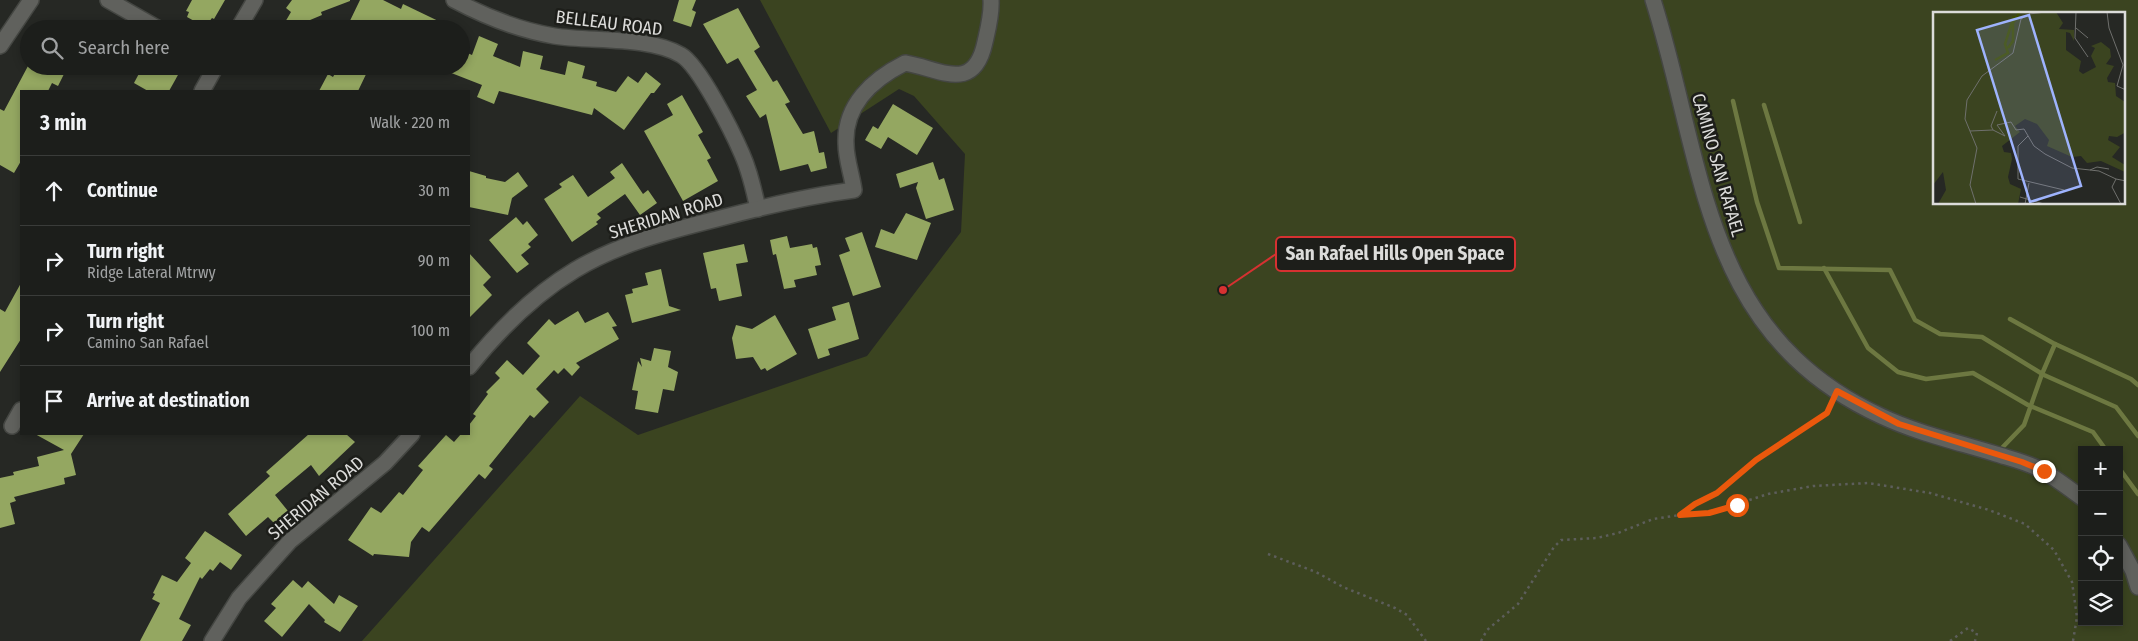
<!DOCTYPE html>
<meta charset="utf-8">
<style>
body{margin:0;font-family:"Fira Sans Condensed",sans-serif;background:#292b28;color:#f1f3f6}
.controls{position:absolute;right:15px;bottom:15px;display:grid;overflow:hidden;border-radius:0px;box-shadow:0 2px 8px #0003}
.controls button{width:45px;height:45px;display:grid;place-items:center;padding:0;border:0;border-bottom:1px solid #3a3c3a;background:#1c1e1b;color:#f1f3f6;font:25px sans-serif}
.stop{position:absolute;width:15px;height:15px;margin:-11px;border:4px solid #ea580c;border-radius:50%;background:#fff}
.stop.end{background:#ea580c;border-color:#fff;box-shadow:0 1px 5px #0008}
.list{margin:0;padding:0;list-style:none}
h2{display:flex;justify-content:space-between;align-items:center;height:65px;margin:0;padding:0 20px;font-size:21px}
h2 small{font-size:16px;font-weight:400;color:#a0a2a3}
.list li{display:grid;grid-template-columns:32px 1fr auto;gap:15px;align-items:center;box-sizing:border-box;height:70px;padding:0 20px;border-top:1px solid #3a3c3a}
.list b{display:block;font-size:19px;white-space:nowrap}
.list p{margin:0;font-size:16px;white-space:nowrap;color:#a0a2a3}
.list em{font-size:16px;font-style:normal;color:#a0a2a3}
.icon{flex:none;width:28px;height:28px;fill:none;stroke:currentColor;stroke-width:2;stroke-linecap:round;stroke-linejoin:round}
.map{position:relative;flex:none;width:2138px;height:641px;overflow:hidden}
.search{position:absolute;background:#1c1e1b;box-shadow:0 2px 8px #0003;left:20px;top:20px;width:450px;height:55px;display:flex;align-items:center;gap:12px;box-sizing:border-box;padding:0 18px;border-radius:28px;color:#a0a2a3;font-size:19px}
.panel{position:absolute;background:#1c1e1b;box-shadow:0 2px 8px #0003;left:20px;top:90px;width:450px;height:345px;border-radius:0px}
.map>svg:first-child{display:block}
</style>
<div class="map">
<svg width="2138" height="641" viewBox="0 0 2138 641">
<rect width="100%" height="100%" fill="#262824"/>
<!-- green -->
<path fill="#3b4420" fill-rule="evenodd" d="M760,0h1378v641h-1776l218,-245 58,39 229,-79 94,-124 4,-78 -51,-58 -15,-7 -68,44zM1934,14h190v190h-190zM2082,450h37v172h-37z"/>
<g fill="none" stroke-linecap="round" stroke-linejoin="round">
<!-- stream -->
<g stroke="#6d7841" stroke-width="4.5">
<polyline points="1733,101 1757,202 1779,268 1890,270 1915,320 1940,334 1982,337 2044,375 2116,407 2138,436"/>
<polyline points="1764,105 1800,222"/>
<polyline points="1824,268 1868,348 1898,372 1926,379 1973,373 2028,405 2093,432 2106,450"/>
<polyline points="2010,319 2053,343 2131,379 2138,385"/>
<polyline points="1999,451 2024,425 2042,374 2055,344"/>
<polyline points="2119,468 2138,494"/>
</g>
</g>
<!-- building -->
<g fill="#94a761">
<polygon points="192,0 225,0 214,19 212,18 205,27 187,17 189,12 186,11"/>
<polygon points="292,0 350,0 350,1 321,12 322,15 303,23 299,29 281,29 291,12 286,8"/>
<polygon points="360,0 383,0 401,9 403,4 455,29 346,29"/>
<polygon points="679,0 696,0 692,10 696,12 691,27 673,21"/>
<polygon points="738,8 760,47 754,51 773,82 777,80 790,102 785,104 803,134 814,131 819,153 824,152 827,168 811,172 808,164 780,171 766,114 760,118 746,96 757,90 738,58 727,64 703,24"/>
<polygon points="479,36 498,44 493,56 520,67 523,51 543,56 540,69 565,75 568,61 585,66 582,78 597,82 596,86 616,92 628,76 638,83 646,72 661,84 654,93 651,93 624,130 594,108 592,115 499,91 494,104 477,97 482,85 436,67 461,66 461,50 472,55"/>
<polygon points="28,66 54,66 65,72 58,86 52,83 48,91 21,91 21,161 14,173 0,165 0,109 4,111"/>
<polygon points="143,66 183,66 169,91 148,91 134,83"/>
<polygon points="339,66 370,66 358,91 319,91 328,74 333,77"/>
<polygon points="682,95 703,132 698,135 711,158 707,160 718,181 683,201 644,131 673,115 667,104"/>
<polygon points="893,104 933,128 917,155 888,137 881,149 865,140 873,126 878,129"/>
<polygon points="933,162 939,180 944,178 954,210 926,219 916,188 918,182 900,188 896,174"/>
<polygon points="622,163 643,194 648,190 657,203 640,215 625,194 597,214 601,218 596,222 598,224 572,242 544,199 562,187 559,184 573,175 588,197 615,178 610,172"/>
<polygon points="469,171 486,176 486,178 505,182 518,172 528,186 512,198 508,215 469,207"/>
<polygon points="906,213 931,223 917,260 875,247 881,229 894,234"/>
<polygon points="516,217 523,225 527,221 538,235 528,244 531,247 521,255 529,264 517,273 489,240"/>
<polygon points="862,232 881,287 853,296 839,255 850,251 845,238"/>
<polygon points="787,236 790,248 812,244 813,248 817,247 821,265 815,266 817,275 794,280 796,287 784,289 776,254 773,255 770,240"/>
<polygon points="744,244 748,262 736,264 742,296 719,301 716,288 711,289 703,253"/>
<polygon points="469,253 491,277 483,285 492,295 469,318"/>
<polygon points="661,269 669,306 681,310 632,323 625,295 633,293 632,289 648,285 645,273"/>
<polygon points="21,283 21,339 0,372 0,309 5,312"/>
<polygon points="849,302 859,339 828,349 830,355 818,359 808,329 836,320 832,307"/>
<polygon points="578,311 585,323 608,312 617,326 612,327 619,339 576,363 580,367 572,376 564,368 558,374 554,370 536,389 549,402 534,418 530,415 489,466 493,469 485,479 479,474 429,532 422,527 411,542 409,557 374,554 373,556 348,540 371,507 381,513 399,492 403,495 423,470 418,466 446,435 454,442 461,434 469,434 469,425 476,416 473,414 488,394 486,392 500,378 495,373 507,360 523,375 540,356 527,343 549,319 555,325"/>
<polygon points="775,315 797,354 767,371 765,368 761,370 753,357 736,359 732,338 736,325 752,329"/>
<polygon points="654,348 671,351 668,367 678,372 674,391 663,389 658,413 635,409 638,391 632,390 638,361 642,367 640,358 651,361"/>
<polygon points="35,434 84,434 71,454 76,475 64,478 65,484 14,497 16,501 10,503 15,524 0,528 0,478 14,475 13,472 39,466 37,457 64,450"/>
<polygon points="309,434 346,434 355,442 319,476 311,465 275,495 288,511 274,523 268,517 246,536 228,514 270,476 266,472"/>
<polygon points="205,531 242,555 231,570 220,562 213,571 210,569 202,579 200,577 179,619 191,625 182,641 140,641 160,603 152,599 155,594 153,593 162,575 177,582 191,563 185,558"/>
<polygon points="293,580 302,588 308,581 334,604 339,595 358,606 340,632 324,622 325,620 309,604 282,637 264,621 276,608 271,604"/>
</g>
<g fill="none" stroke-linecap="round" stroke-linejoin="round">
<defs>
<g id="minor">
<polyline points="108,0 159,29"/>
<path d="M454,0c30,16 65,30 100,36 37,6 94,0 127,19 18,10 52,78 61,99 8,18 12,36 16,55"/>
<path d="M1653,0c52,163 48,333 228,416 36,17 76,26 115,38 16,5 34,9 49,18 13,8 25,17 37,26"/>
<polyline points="238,29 255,0"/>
<polyline points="0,46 31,0"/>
<polyline points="202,91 216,66"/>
<path d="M469,367c29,-36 66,-73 106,-97 43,-26 94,-39 142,-51 45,-12 91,-23 137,-29 -2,-15 -8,-31 -8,-46 -2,-39 27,-65 59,-81 36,6 69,31 80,-21 3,-13 7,-28 6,-42"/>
<polyline points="12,426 21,410"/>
<polyline points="2119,545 2133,571 2138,587"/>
<polyline points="212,641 239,598 290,541 385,463 412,434"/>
</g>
</defs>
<!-- minor casing -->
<use href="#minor" stroke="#444642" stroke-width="18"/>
<!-- path -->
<g stroke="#5d5e5b" stroke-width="2.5" stroke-dasharray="2.5 4" stroke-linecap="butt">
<polyline points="1680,515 1709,513 1768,494 1813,486 1868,483 1930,493 1989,510 2025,524 2054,550 2072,582 2077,617 2073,641"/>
<polyline points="1268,554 1316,572 1343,587 1395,608 1407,615 1426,641"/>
<polyline points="1481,641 1487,630 1518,604 1554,547 1561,540 1597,538 1618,533 1653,519 1680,515 1695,504 1717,493 1756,460 1827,413 1832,403"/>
<polyline points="1950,641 1968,628 1977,633 1975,641"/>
</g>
<!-- minor -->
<use href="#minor" stroke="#60615d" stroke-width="15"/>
</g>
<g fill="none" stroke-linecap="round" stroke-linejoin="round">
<!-- route -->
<polyline stroke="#ea580c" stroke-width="6" points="1737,505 1709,513 1680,515 1695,504 1717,493 1756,460 1827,413 1837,391 1899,424 2022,462 2044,471"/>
</g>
<g text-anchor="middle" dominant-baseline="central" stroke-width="5" stroke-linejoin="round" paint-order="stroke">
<!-- street labels -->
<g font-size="18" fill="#dcdcda" stroke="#1d1e1a">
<text transform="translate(609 23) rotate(7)">BELLEAU ROAD</text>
<text transform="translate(1718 165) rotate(74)">CAMINO SAN RAFAEL</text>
<text transform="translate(666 216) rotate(-17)">SHERIDAN ROAD</text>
<text transform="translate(316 498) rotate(-40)">SHERIDAN ROAD</text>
</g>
</g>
<!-- overview -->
<g transform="translate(1933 12)">
<rect width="192" height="192" fill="#262824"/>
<path d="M0,0h123l7,11 -4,6 15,1v11l-4,-8 -4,-1v18l15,11 -2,10 4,3 13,-7 -5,-11 4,-8 -4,-2 10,-4 9,7 1,8 -5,7 8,2 -7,12 1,4 7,1 1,13 9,6 1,30 -9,5 -8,-1 -1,4 12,7 -8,10 13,8v7l-24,-11 -14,2 -6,-7 -9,1 -25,-11 2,-6 -12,-16 -12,-5 -10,7 5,6 -18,14 2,6 7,1 1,6 -4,18 2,7 11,5 -3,15h-80l8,-14 -3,-18 -10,13z" fill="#3b4420"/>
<path fill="none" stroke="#3e4d00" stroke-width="2.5" d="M75,36l5,-7v-18l6,-10M62,48l13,-7 -3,-9 9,-28"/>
<path fill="none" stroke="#6f706d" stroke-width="1" d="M143,0l-1,26 13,19M174,0l2,16 14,37 -6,21 9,4M143,16l12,10M60,118l-2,-4 6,-15M37,119l23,-1 12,6 -8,-11 14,-3 5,8 8,-1 10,17 11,8 27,14 27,3 17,8M95,124l-10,10v33l46,11M157,158l7,-3 12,2M87,185l24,7M43,192l-6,-19 7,-37 -12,-29 2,-19 15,-24 31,-23 8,-34 8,-5 17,-2M92,192l4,-21M188,192l-9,-17 4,-8 10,2"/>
<path fill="#9eb3fd" fill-opacity="0.15" stroke="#9eb3fd" stroke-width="2.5" d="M96,3l52,171 -51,16 -53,-172z"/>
<rect width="192" height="192" fill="none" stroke="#dcdcda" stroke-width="2.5"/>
</g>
<!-- callouts -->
<path fill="none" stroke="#d63131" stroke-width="2" d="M1223 290L1276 254"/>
<circle fill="#d63131" stroke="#1d1e1a" stroke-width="2" cx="1223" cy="290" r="5"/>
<rect fill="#1d1e1a" stroke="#d63131" stroke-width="2" x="1276" y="237" width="239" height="34" rx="5"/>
<g font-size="19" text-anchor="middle" font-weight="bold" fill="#dcdcda">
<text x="1395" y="260">San Rafael Hills Open Space</text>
</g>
</svg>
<div class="controls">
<button>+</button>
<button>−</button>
<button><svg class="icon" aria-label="locate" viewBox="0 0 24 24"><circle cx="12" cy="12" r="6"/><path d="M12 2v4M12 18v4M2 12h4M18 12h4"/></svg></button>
<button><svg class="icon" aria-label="layers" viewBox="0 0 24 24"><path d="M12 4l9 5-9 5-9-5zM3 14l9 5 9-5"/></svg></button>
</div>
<div class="stop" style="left:1737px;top:505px"></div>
<div class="stop end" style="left:2044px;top:471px"></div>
<div class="search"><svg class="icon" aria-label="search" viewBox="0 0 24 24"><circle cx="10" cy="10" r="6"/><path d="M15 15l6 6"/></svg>Search here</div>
<section class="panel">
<h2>3 min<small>Walk · 220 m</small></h2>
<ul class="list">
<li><svg class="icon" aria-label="ahead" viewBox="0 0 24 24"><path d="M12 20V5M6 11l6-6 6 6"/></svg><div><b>Continue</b></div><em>30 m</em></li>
<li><svg class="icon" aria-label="right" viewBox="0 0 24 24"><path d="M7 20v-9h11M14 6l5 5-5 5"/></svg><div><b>Turn right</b><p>Ridge Lateral Mtrwy</p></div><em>90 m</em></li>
<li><svg class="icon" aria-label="right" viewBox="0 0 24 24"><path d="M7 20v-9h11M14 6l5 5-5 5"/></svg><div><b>Turn right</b><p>Camino San Rafael</p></div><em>100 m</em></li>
<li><svg class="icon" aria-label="arrive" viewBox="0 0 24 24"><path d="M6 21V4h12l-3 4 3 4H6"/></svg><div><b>Arrive at destination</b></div></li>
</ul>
</section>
</div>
